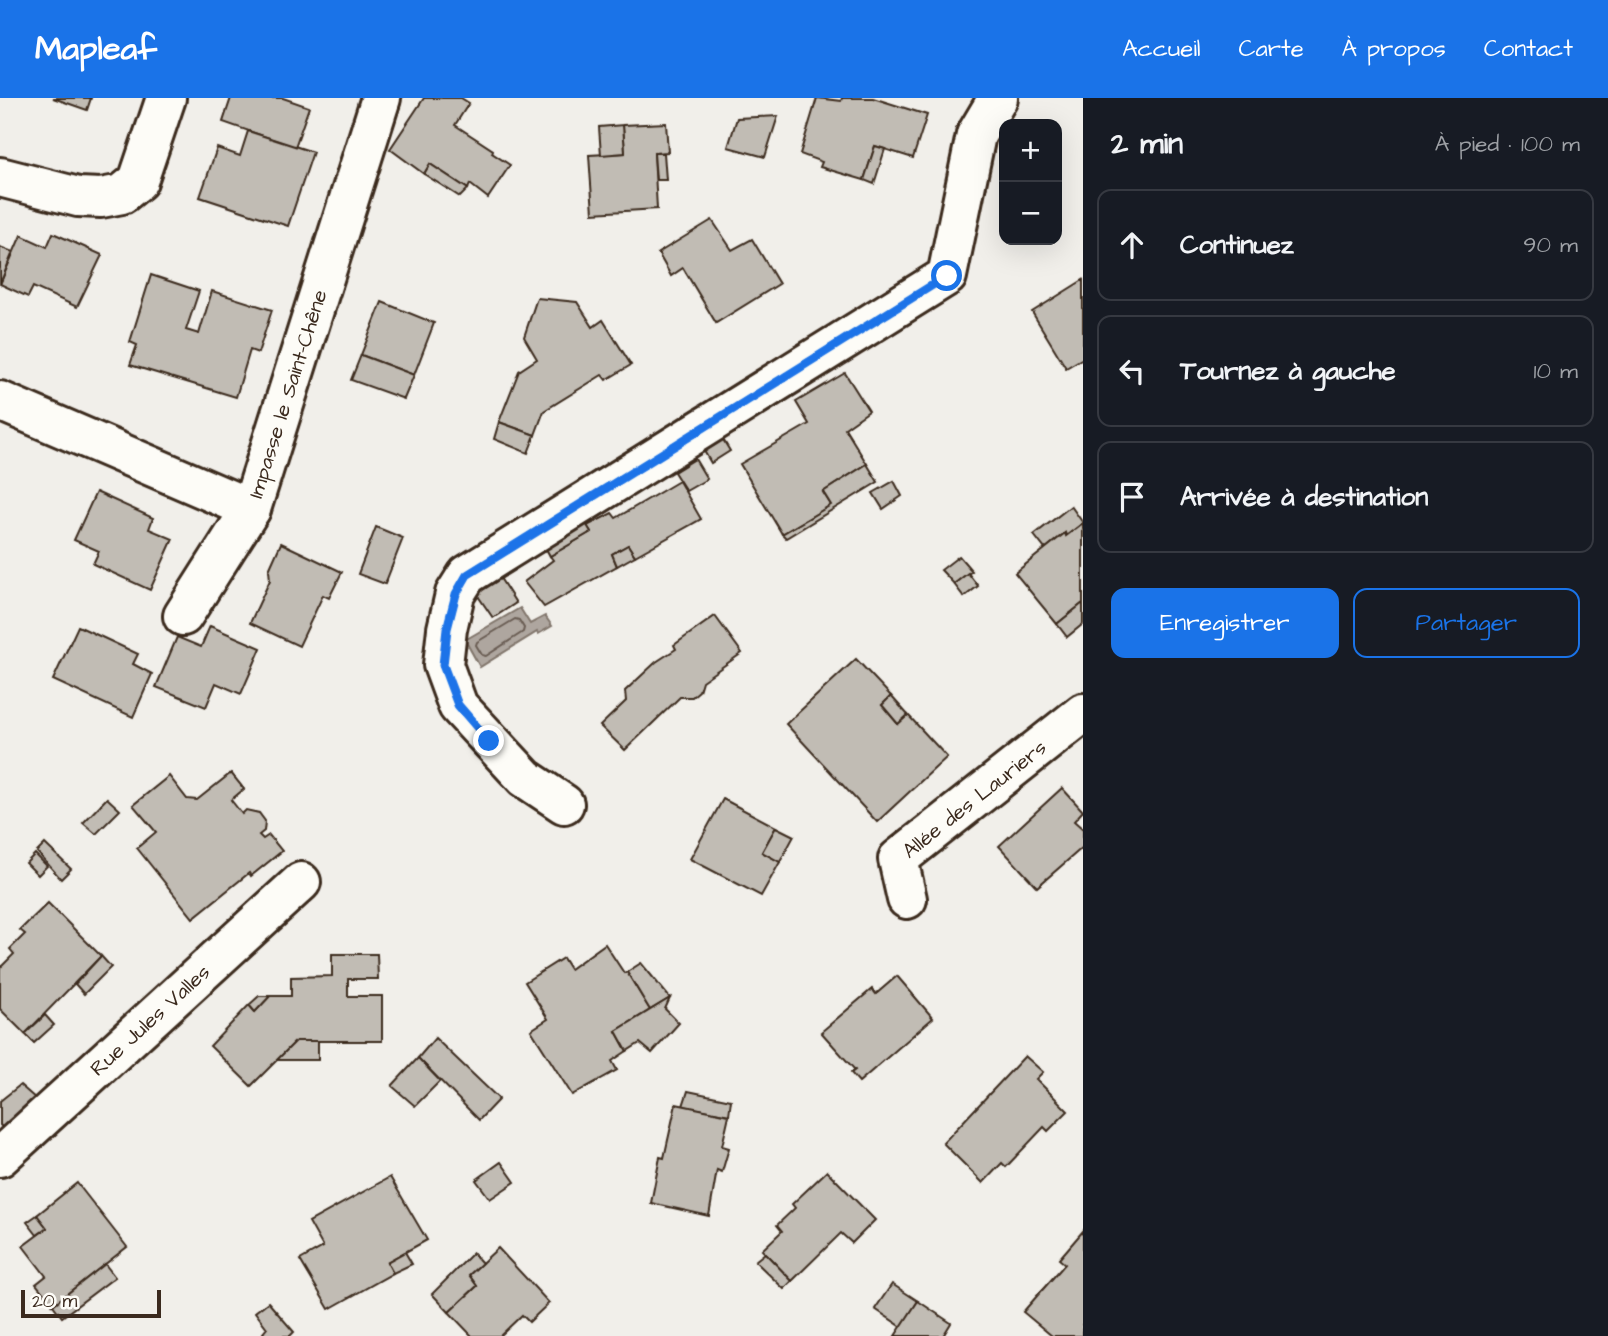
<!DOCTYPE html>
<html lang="fr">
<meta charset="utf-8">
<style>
body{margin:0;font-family:"Architects Daughter",sans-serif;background:#20242c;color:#f1f3f6}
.controls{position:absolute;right:21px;top:21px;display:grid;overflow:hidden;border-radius:14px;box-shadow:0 7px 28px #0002}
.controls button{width:63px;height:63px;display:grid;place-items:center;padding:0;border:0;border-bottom:2px solid #363941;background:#171b24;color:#f1f3f6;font:35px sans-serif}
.scale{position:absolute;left:21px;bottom:18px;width:140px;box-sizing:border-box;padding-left:7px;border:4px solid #3b2a1e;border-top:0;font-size:19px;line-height:24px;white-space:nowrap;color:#3b2a1e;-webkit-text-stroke:5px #fdfcf7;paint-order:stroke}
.stop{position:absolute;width:21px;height:21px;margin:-16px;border:5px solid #1a73e8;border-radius:50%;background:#fff}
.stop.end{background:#1a73e8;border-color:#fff;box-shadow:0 2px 7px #0008}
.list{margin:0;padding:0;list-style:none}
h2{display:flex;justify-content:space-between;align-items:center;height:91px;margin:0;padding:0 28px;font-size:30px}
h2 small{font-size:23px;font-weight:400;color:#9ea1a6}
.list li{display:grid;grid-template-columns:46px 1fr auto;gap:21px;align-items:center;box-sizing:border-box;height:112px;margin:0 14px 14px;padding:0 14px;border:2px solid #363941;border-radius:14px}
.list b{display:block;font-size:26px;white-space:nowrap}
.list em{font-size:23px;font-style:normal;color:#9ea1a6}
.actions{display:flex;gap:14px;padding:21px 28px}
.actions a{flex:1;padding:16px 0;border:2px solid #1a73e8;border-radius:14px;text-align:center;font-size:24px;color:#1a73e8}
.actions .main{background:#1a73e8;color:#fff}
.icon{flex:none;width:38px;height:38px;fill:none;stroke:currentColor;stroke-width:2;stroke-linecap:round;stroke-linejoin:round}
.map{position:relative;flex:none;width:1083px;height:1238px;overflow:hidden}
header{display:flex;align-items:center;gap:42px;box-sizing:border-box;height:98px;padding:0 35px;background:#1a73e8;color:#fff}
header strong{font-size:33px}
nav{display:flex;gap:38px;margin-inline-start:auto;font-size:24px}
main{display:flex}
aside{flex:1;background:#171b24}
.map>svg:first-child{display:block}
</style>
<header>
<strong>Mapleaf</strong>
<nav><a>Accueil</a><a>Carte</a><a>À propos</a><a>Contact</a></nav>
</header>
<main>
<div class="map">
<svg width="1083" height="1238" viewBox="0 0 1083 1238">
<rect width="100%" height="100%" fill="#f1efea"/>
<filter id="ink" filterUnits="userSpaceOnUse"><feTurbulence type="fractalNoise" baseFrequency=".0143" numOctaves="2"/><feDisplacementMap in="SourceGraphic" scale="14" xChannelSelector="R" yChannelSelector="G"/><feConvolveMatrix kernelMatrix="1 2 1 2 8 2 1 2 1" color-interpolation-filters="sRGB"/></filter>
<g filter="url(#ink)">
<!-- water -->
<polygon fill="#aea69f" stroke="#80746b" stroke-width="2" points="520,510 530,526 545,518 552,528 538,536 537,534 480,569 465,542"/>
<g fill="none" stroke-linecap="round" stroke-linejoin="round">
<!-- shore -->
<polygon stroke="#695c52" stroke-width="2" points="515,521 519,522 524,530 523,534 486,558 482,557 476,547 477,544"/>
</g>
<!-- building -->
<g fill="#c1bcb4" stroke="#3b2a1e" stroke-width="2">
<polygon points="53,0 91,0 87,12"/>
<polygon points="231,0 283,0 309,9 295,49 223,24"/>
<polygon points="424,0 461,0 469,5 455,27 493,52 492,55 510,67 488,100 470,86 468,91 430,66 424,76 390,51"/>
<polygon points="817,0 841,3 842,0 873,0 927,17 913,60 875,48 864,82 820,69 822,64 800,56"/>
<polygon points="778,18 765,59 728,49 737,20"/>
<polygon points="666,25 668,54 654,55 657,111 593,115 589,57 625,55 623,27"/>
<polygon points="623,27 625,55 601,57 599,29"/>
<polygon points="248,33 313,54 288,128 200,99 217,50 240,58"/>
<polygon points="875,48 885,51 874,86 864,82"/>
<polygon points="654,55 664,55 666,82 656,82"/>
<polygon points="430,66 468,91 460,99 424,76"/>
<polygon points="712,122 732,152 752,141 779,186 716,225 683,170 671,178 658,155"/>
<polygon points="53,135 102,157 77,209 33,189 28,199 0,186 21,137 47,149"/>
<polygon points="0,149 13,154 0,186"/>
<polygon points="151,177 199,193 186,232 199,236 212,193 272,212 258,255 250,252 236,299 130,267 137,247 130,244"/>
<polygon points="1083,182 1083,260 1066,270 1032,214"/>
<polygon points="537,200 577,204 593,229 603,222 631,267 606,282 602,277 544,313 535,337 499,324 519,273 537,261 524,239"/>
<polygon points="382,204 434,225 414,277 361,257"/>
<polygon points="361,257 414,277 404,301 351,282"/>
<polygon points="845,275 869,313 845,330 867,366 823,394 831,407 782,436 740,366 809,326 796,304"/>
<polygon points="499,324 535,337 528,355 494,341"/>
<polygon points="719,335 730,353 711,365 700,346"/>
<polygon points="695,361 707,381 686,393 674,374"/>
<polygon points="867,366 878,384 786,440 782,436 831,407 823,394"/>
<polygon points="679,383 701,421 635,458 628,447 612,456 617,468 544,509 524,484 553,462 550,458 591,434 587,428 612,415 616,420"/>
<polygon points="894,383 902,398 883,411 873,395"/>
<polygon points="96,394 153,420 149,431 173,441 150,492 93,466 99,453 74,442"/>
<polygon points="1071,408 1083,425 1066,438 1065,435 1045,451 1034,437"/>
<polygon points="585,424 591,434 550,458 545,449"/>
<polygon points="1083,425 1083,505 1057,526 1015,475 1065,435 1066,438"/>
<polygon points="376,429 403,440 385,486 358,476"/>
<polygon points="281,445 342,474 329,500 323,497 299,548 250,525 270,482 269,472"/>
<polygon points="628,447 635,458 617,468 612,456"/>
<polygon points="959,458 972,473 954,486 941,472"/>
<polygon points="968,475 978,488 964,499 954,486"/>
<polygon points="500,480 516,505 493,520 476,495"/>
<polygon points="1083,505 1083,526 1067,539 1057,526"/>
<polygon points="715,518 742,555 702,583 699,593 692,599 680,599 625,652 600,628 626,603 625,593 656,564 676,551 674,547"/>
<polygon points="78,528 138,556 133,566 152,576 133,619 53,582"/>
<polygon points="210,528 261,550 241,596 216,585 206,609 156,589 177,539 201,549"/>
<polygon points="856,561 891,598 882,607 898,626 908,617 947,659 877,724 786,626"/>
<polygon points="891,598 908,617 898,626 882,607"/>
<polygon points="231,675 244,691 231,702 242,716 246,712 259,715 265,723 264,733 259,737 263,741 269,737 282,753 251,778 249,775 193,820 137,750 156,734 133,707 169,678 187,701 197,702"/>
<polygon points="1062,690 1083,713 1074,723 1083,731 1083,749 1037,789 999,748"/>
<polygon points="107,700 120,712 96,736 83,725"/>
<polygon points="723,701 776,729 762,754 780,764 761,798 690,761"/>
<polygon points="776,729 794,738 780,764 762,754"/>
<polygon points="45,746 71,771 61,781 37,754"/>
<polygon points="35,756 47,768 38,777 26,765"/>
<polygon points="48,805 101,858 25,936 0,911 0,870 14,856 10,851 25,836 20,832"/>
<polygon points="605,846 624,875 627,874 650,912 616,933 627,953 612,963 617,972 572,997 531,932 548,921 525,884 563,860 570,871"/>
<polygon points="332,856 377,856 378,881 348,881 348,898 382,898 382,943 296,943 251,988 210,948 249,907 255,914 270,898 291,898 291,879 332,878"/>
<polygon points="101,858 111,869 84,896 75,886"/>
<polygon points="641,865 670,900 650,912 627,874"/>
<polygon points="897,878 933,920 859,984 851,975 855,972 821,934 872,891 876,896"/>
<polygon points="259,898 270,898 255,914 249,907"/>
<polygon points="670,900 665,911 679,925 652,955 640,945 627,953 616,933"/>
<polygon points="45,917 54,927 34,945 25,936"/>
<polygon points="435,940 499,1001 479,1022 418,960"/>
<polygon points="296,943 318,943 318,962 277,962"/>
<polygon points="1025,958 1043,974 1036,981 1068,1013 1048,1033 1044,1029 1006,1069 1002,1065 983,1085 943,1045"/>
<polygon points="418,960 440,983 415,1008 392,988"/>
<polygon points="20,987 36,1001 4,1031 0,1027 0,1003"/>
<polygon points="688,993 731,1002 729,1017 683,1008"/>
<polygon points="676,1006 729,1017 722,1048 729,1050 722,1074 717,1072 709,1118 651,1105 660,1059 664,1060"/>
<polygon points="501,1064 515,1084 490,1101 476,1082"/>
<polygon points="827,1073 875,1122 852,1145 841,1135 792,1183 762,1152 782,1133 777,1127 795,1110 792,1106"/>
<polygon points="390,1079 427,1142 387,1164 393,1175 329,1211 300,1162 323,1149 309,1124"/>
<polygon points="77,1085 127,1149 53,1207 36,1186 46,1178 23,1148 47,1130 37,1117"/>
<polygon points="37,1117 47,1130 37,1137 27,1124"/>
<polygon points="1083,1133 1083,1238 1052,1238 1023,1214 1065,1166 1059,1161"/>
<polygon points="498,1150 549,1205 529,1224 522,1217 500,1238 472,1238 449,1214 477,1188 469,1177"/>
<polygon points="405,1154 412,1166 393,1175 387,1164"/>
<polygon points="473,1155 482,1165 469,1177 477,1188 449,1214 432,1196"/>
<polygon points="765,1155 792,1183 784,1191 755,1163"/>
<polygon points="105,1166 115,1179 62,1219 53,1207"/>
<polygon points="892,1186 918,1203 902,1229 875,1211"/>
<polygon points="918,1203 951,1225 943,1238 895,1238"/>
<polygon points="268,1204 294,1234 290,1238 266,1238 263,1235 267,1230 255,1214"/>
</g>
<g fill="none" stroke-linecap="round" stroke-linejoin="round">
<defs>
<g id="minor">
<polyline points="0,79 78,99 101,100 122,96 138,83 166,0"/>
<path id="s1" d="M0,303l251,108 130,-411"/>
<polyline points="183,518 251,411"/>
<polyline points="564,706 525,680 458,608 443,567 447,531 455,496 467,477 947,178 976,37 998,0"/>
<path id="s2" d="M907,801l-9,-40 185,-146"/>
<path id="s3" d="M0,1059l301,-275"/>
</g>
</defs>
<!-- minor casing -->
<use href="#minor" stroke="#3b2a1e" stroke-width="44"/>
<!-- minor -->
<use href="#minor" stroke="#fdfcf7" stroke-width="38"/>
</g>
</g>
<g fill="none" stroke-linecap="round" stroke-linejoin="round" filter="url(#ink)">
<!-- route -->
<polyline stroke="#1a73e8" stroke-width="9" points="489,643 458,607 443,567 447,531 456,496 467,477 947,178"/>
</g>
<g text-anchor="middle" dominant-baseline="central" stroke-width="6" stroke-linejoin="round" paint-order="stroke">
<!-- street labels -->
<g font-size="21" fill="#3b2a1e" stroke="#fdfcf7">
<text stroke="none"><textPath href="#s1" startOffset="394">Impasse le Saint-Chêne</textPath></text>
<text stroke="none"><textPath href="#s2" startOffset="138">Allée des Lauriers</textPath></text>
<text stroke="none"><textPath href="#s3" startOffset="203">Rue Jules Valles</textPath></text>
</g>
</g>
</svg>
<div class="controls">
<button>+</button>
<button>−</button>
</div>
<div class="scale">20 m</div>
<div class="stop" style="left:947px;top:178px"></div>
<div class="stop end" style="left:489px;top:643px"></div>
</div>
<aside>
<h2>2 min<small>À pied · 100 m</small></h2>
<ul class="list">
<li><svg class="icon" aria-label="ahead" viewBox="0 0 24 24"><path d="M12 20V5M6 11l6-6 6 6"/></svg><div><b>Continuez</b></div><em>90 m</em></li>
<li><svg class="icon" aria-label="left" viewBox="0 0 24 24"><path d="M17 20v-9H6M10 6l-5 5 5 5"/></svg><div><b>Tournez à gauche</b></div><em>10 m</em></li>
<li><svg class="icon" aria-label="arrive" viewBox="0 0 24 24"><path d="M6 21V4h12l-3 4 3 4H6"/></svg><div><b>Arrivée à destination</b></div></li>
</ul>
<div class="actions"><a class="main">Enregistrer</a><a>Partager</a></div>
</aside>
</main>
